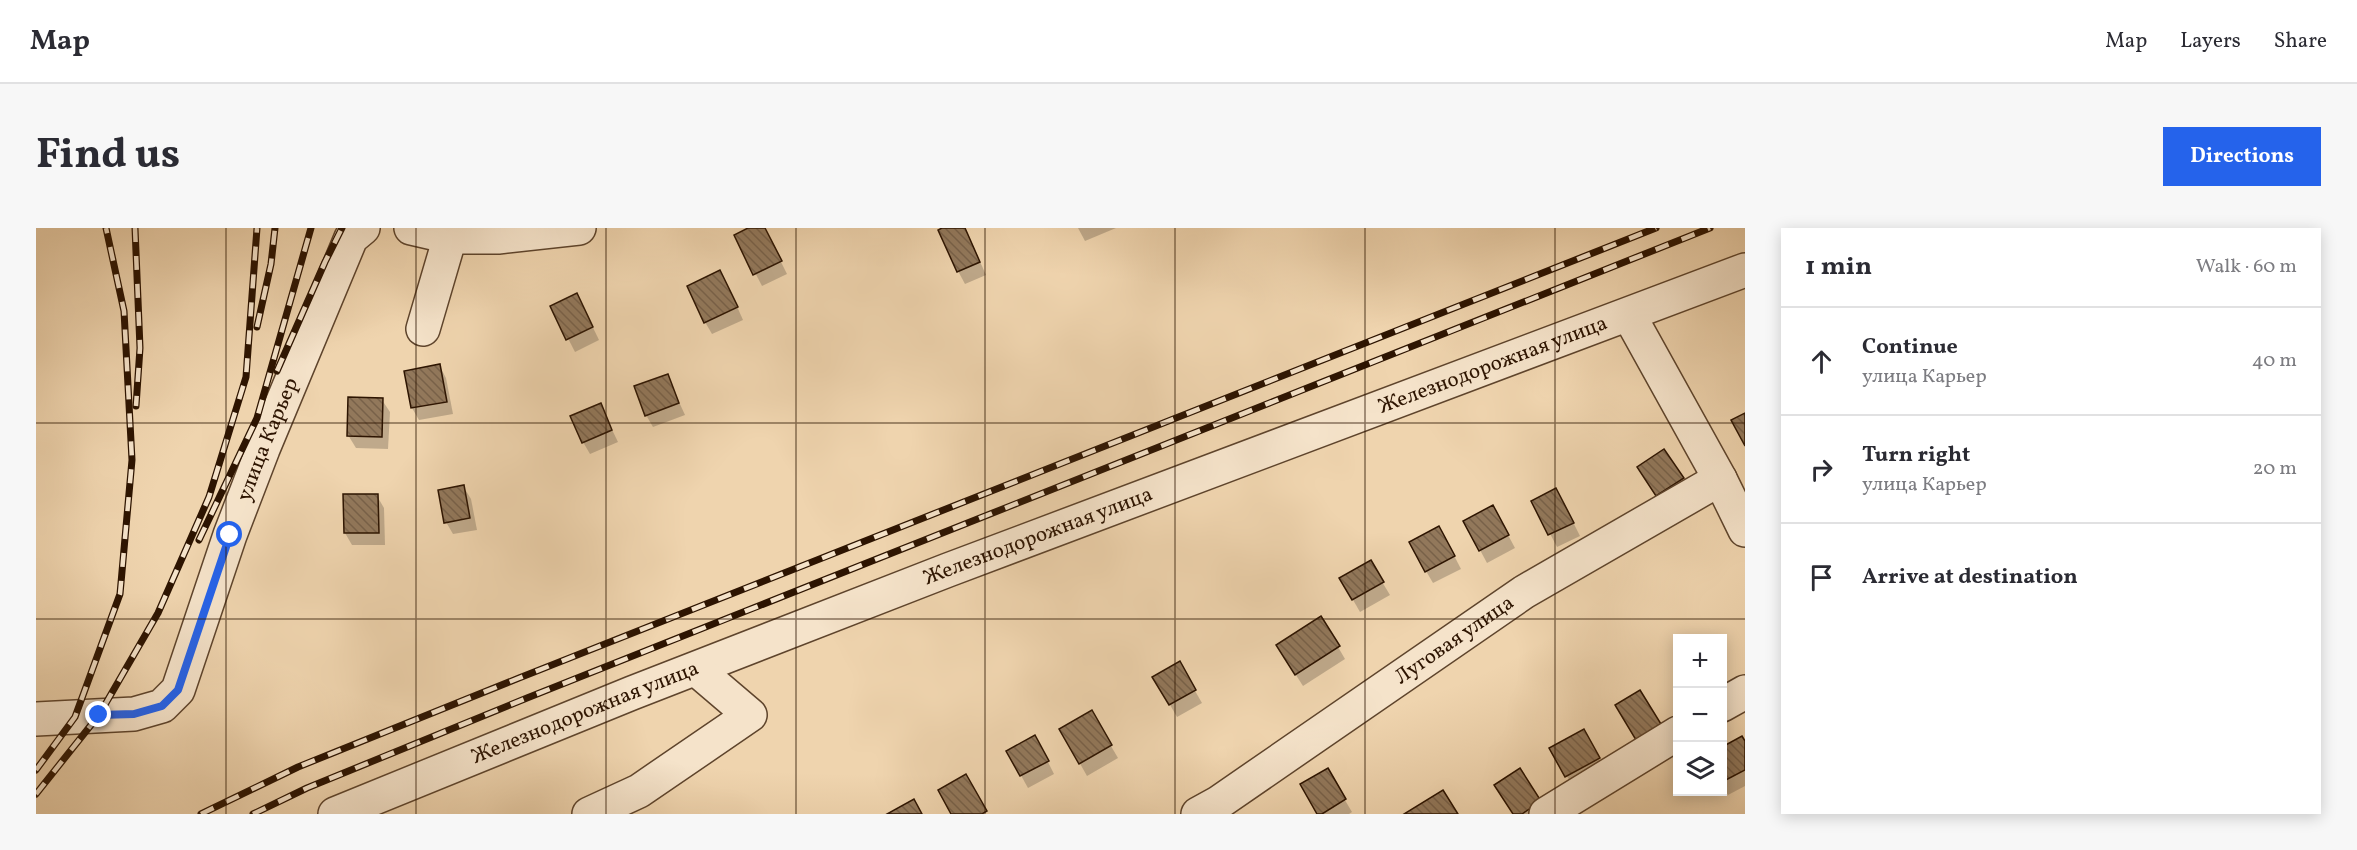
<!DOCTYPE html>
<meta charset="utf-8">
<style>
body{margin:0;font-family:Vollkorn,serif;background:#f7f7f7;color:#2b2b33}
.controls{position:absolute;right:18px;bottom:18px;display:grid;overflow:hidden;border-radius:0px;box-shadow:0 3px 15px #0003}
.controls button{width:54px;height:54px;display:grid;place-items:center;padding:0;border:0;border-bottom:2px solid #e1e1e2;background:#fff;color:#2b2b33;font:30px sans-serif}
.stop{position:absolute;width:18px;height:18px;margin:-14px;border:4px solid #2563eb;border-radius:50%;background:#fff}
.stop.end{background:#2563eb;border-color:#fff;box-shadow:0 2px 6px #0008}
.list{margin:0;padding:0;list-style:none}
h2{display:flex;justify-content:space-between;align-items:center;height:78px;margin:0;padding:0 24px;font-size:26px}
h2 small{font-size:20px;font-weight:400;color:#7c7c81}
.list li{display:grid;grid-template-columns:39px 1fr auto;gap:18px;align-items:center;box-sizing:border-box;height:108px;padding:0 24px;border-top:2px solid #e1e1e2}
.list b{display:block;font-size:22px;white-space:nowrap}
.list p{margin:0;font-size:20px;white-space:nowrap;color:#7c7c81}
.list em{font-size:20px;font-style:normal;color:#7c7c81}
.icon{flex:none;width:33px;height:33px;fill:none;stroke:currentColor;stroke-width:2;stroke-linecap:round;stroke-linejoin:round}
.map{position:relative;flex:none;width:1709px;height:586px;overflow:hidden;border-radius:0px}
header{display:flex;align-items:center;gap:36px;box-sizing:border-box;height:84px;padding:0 30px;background:#fff;border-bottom:2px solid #e1e1e2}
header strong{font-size:28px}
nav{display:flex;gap:33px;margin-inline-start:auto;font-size:21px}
.intro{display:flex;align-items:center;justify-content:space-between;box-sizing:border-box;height:144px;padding:0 36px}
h1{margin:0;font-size:42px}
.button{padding:15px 27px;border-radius:0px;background:#2563eb;color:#fff;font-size:21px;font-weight:700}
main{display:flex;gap:36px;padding:0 36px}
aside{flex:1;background:#fff;border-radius:0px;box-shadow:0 3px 15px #0003}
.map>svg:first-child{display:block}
</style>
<header>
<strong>Map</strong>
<nav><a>Map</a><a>Layers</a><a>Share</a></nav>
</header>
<div class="intro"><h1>Find us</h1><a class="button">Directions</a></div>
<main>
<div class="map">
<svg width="1709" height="586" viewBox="0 0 1709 586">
<defs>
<pattern id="building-back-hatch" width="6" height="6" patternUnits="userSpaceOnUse" patternTransform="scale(1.5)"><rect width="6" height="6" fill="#92785b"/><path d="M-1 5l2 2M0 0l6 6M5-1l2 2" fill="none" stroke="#786149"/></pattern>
</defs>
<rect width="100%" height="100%" fill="#efd4ae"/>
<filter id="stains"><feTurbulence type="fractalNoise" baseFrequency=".00333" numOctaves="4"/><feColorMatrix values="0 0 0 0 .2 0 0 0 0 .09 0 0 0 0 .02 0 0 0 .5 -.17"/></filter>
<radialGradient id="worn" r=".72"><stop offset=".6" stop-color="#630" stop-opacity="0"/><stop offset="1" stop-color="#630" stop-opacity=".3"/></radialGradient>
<!-- shadow -->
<g fill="#0003">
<polygon points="716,0 728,0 751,46 726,58 700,8"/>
<polygon points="910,0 929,0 950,47 929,56 922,43"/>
<polygon points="1042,0 1080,0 1049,13"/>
<polygon points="691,56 707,92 676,106 669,94"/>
<polygon points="516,79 547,79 563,112 539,124"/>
<polygon points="403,137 410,150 417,186 383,192 376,180 369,144"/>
<polygon points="631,148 649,187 617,199 610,187"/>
<polygon points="346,172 354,184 352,221 320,220 312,207"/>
<polygon points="564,177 582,214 554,226 547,214"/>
<polygon points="1646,251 1653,263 1629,280 1610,252"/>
<polygon points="427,258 435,271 441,302 417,306 410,294"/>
<polygon points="341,268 348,280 349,317 316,317 309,305"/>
<polygon points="1497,273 1527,274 1544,308 1521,319"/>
<polygon points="1464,292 1479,320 1451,335 1444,322"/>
<polygon points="1410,312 1425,341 1397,355 1390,343"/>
<polygon points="1334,334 1354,367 1324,384 1305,351"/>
<polygon points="1302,419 1309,431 1267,458 1249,430"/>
<polygon points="1143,435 1166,475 1141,489 1118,449"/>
<polygon points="1055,484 1082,530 1051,548 1025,502"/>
<polygon points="1548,503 1570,543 1538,560 1515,521"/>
<polygon points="1709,516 1709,558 1692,567 1686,558 1686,520"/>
<polygon points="1006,522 1018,546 992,560 972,524"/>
<polygon points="1291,542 1316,584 1313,586 1283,586"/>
<polygon points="1460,558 1511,586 1477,586"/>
</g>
<!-- building -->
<g fill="url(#building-back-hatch)" stroke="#2d1401" stroke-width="1.5">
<polygon points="712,0 729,0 746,33 717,47 698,7"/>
<polygon points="906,0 929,0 944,34 921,44 902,2"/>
<polygon points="684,42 702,79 668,95 651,58"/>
<polygon points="541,65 557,99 530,112 514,78"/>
<polygon points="404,136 411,174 375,180 368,143"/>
<polygon points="632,146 643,175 609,188 598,158"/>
<polygon points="312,169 347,170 346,209 311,208"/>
<polygon points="565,175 576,202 546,215 534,188"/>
<polygon points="1709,185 1709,218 1695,192"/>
<polygon points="1628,221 1648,250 1620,268 1601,239"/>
<polygon points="428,257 434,290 408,295 402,262"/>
<polygon points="1520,260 1538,295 1512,307 1495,273"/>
<polygon points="307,266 342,266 343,305 308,305"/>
<polygon points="1457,277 1473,307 1443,323 1427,293"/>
<polygon points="1403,298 1419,328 1389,344 1373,314"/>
<polygon points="1335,332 1348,354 1316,372 1303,350"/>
<polygon points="1285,388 1304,418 1259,447 1240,417"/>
<polygon points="1144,433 1160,462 1133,477 1116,449"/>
<polygon points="1604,462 1625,496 1600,512 1579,477"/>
<polygon points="1056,482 1076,517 1043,536 1023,501"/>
<polygon points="1548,501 1564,530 1529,549 1513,520"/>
<polygon points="999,507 1013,533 984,548 970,523"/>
<polygon points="1706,508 1709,513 1709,542 1686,554 1686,519"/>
<polygon points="1292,540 1310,571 1286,586 1281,586 1264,556"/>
<polygon points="1484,540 1505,573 1486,586 1477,586 1458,557"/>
<polygon points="930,546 951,583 946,586 915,586 902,562"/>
<polygon points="1407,562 1422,586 1368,586"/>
<polygon points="878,571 886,586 851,586"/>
</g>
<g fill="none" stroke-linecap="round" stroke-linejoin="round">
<defs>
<g id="minor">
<polyline points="375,0 414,9 462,9 543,0"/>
<polyline points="1593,87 1684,251 1709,302"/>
<polyline points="387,101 414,9"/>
<polyline points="1686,477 1709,464"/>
<path id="s1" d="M0,491l98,-5 28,-8 16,-16 52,-155 33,-86 88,-211 12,-10"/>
<path id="s2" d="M299,586l297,-121 316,-123 797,-300"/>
<polyline points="553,586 603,563 714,487 660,441"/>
<path id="s3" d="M1162,586l20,-11 306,-211 196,-113"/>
<polyline points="1510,586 1642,505"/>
</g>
</defs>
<!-- minor casing -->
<use href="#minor" stroke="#5e442c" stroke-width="36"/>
<!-- minor -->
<use href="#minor" stroke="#f5e3ca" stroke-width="33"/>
<defs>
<g id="rail">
<polyline points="99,0 104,120 100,178"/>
<polyline points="221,99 235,36 239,0"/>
<polyline points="241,143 289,34 306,0"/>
<polyline points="163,312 221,190 275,0"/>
<polyline points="0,542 39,489 84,366 96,232 88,83 70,0"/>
<polyline points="0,566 63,487 122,385 173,269 210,149 221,0"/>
<polyline points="165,586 262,539 483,450 1620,0"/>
<polyline points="217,586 271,560 491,470 1674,0"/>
</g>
</defs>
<!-- rail casing -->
<use href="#rail" stroke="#2d1401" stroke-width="7"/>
<!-- rail -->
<use href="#rail" stroke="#f5e3ca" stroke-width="4.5" stroke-dasharray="14" stroke-linecap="butt"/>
</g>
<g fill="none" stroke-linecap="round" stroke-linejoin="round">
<!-- route -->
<polyline stroke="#2563eb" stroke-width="8" points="63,487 98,486 126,478 142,462 194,307"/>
</g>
<!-- grid -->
<path fill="none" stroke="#2d1401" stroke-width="1.5" stroke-opacity="0.55" d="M190,0v586M380,0v586M570,0v586M760,0v586M949,0v586M1139,0v586M1329,0v586M1519,0v586M0,195h1709M0,391h1709"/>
<g text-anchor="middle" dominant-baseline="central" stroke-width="6" stroke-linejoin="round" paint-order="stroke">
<!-- street labels -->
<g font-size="21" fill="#2d1401" stroke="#f5e3ca">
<text stroke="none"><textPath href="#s2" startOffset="1242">Железнодорожная улица</textPath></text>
<text stroke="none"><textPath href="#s1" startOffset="416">улица Карьер</textPath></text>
<text stroke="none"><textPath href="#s2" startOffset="756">Железнодорожная улица</textPath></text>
<text stroke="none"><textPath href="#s3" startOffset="310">Луговая улица</textPath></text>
<text stroke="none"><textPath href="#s2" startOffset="270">Железнодорожная улица</textPath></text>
</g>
</g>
<rect width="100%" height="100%" filter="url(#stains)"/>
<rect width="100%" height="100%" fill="url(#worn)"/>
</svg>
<div class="controls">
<button>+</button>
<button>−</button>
<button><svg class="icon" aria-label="layers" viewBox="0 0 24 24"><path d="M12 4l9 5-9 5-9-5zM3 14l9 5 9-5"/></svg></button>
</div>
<div class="stop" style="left:194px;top:307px"></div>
<div class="stop end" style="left:63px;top:487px"></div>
</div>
<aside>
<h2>1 min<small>Walk · 60 m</small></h2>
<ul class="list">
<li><svg class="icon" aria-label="ahead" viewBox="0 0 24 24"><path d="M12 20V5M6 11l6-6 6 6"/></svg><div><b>Continue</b><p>улица Карьер</p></div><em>40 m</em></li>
<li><svg class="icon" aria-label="right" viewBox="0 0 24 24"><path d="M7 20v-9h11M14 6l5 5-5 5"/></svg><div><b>Turn right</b><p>улица Карьер</p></div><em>20 m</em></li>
<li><svg class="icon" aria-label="arrive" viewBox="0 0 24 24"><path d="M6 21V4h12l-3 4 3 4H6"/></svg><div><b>Arrive at destination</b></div></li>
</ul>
</aside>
</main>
